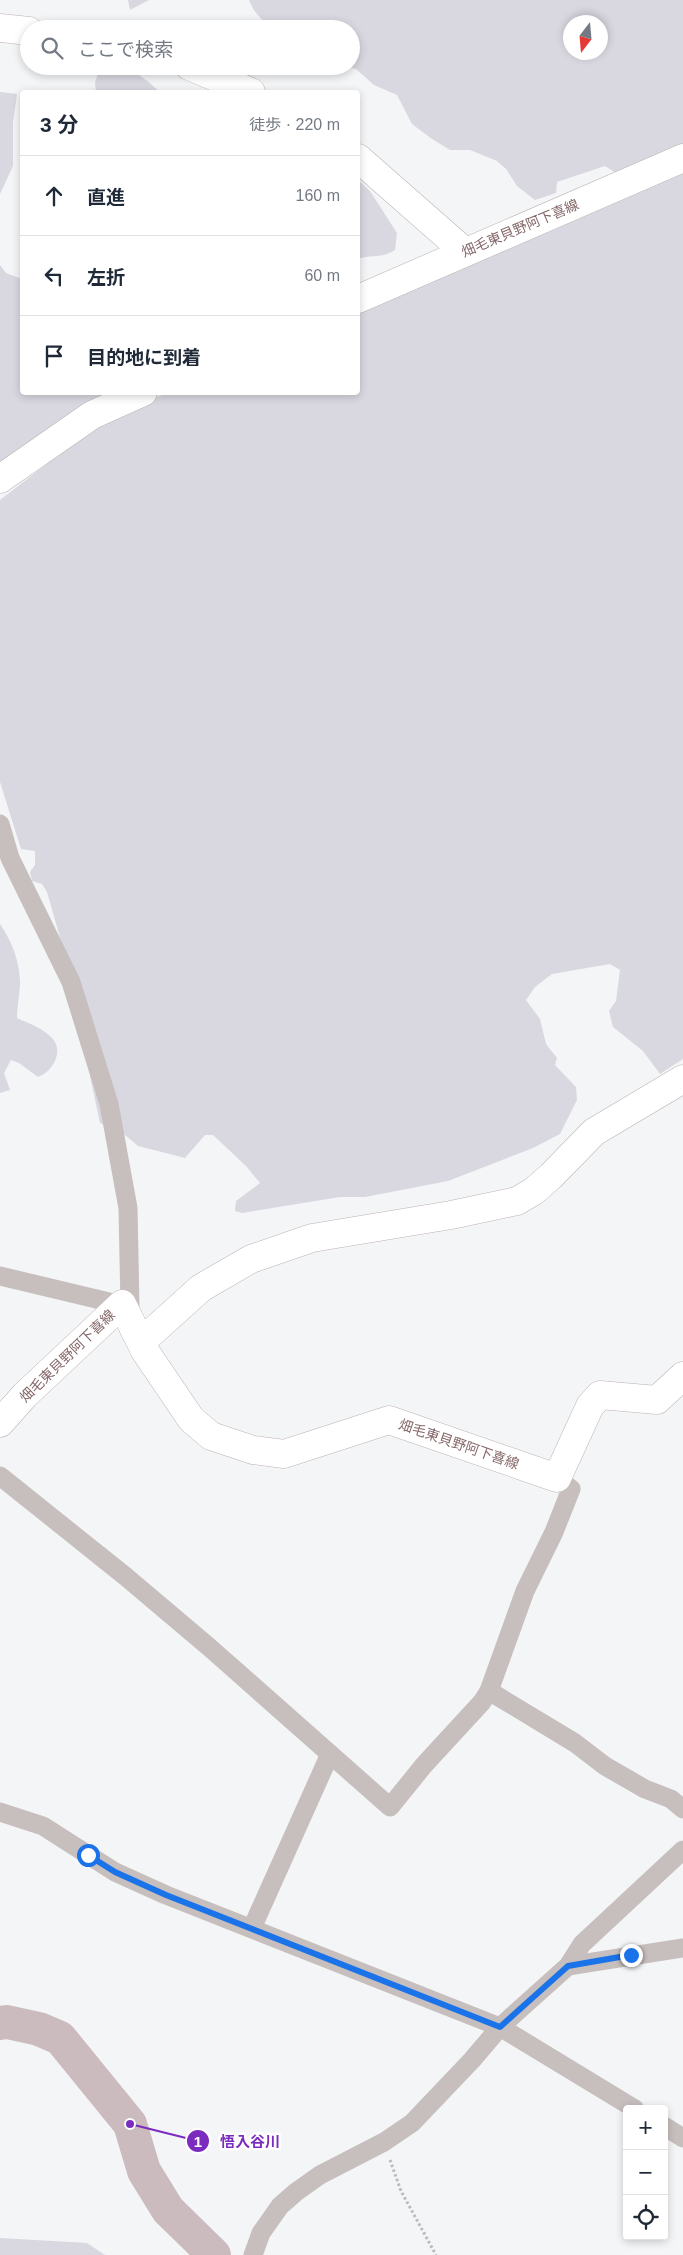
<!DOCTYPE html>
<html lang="ja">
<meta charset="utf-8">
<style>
body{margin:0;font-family:Helvetica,"Noto Sans JP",sans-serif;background:#f6f6f7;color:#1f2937}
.controls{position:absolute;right:15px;bottom:15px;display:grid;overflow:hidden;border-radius:5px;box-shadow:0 2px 8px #0003}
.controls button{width:45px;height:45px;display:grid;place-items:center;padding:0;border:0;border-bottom:1px solid #e0e1e3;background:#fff;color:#1f2937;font:25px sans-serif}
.compass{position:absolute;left:563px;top:15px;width:45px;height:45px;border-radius:50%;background:#fff;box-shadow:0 2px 8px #0003;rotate:196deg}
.stop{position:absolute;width:15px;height:15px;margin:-11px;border:4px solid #1a73e8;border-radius:50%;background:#fff}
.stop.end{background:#1a73e8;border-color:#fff;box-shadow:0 1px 5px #0008}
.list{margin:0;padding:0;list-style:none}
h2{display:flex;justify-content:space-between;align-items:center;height:65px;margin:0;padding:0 20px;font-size:21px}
h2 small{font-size:16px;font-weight:400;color:#747a83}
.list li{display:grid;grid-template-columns:32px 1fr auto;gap:15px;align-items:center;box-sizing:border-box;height:80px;padding:0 20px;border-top:1px solid #e0e1e3}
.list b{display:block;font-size:19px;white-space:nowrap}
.list em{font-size:16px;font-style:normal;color:#747a83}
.icon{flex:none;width:28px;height:28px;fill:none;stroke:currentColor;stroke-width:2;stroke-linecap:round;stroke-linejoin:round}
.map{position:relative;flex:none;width:683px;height:2255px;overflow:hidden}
.search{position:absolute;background:#fff;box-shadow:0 2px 8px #0003;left:20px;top:20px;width:340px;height:55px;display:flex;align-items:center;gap:12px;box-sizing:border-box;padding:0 18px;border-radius:28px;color:#747a83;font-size:19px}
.panel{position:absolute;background:#fff;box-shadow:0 2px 8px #0003;left:20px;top:90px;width:340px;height:305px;border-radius:5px}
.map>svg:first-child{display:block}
</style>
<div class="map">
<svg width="683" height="2255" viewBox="0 0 683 2255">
<rect width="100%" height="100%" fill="#f4f5f7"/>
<!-- green -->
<g fill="#d9d8e1" fill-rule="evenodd">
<polygon points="128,0 149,0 130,10"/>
<path d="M249,0h434v150l-67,23 -11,-7 -48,16 -1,11 -21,7 -18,-14 -11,-17 -9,-8 -27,-11h-20l-18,-11 -20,-15 -15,-29 -23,-10 -18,-16 -10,-3h5v-37c-13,0 -70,3 -77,-1 -12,-7 -20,-15 -25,-28zM570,22h30v30h-30z"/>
<path d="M114,66c15,0 37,16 45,26h-63l-1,-10 5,-13z"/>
<polygon points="0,92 17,94 13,122 13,166 0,194"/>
<polygon points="683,172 683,1059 660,1074 643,1051 613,1027 609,1011 616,1001 620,970 610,964 552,974 535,987 526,1000 540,1019 546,1044 557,1058 555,1065 576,1087 577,1100 560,1134 533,1148 448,1181 365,1197 340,1197 242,1213 235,1211 236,1201 260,1183 246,1166 213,1135 205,1135 185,1158 138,1146 125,1135 100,1123 63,948 47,892 42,884 32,881 30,872 35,865 35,851 21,849 0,782 0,500 78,440 128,409 167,393 358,392 358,311"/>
<path d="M358,180l12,11 27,42 -2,17c-14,9 -23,4 -37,9z"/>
<polygon points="0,265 6,273 22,279 22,392 119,393 0,473"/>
<path d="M0,924c12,17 21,41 20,62 -1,11 -3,21 -3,32 11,5 25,10 34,19 14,13 2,35 -13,40l-19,-14 -8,-3 -7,13 6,17 -10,3z"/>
<polygon points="0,2238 87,2243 105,2255 0,2255"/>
</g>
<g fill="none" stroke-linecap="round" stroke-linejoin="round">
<!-- river -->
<polyline stroke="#cbbbbf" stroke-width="34" points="0,2023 7,2022 39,2029 60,2038 130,2124 144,2171 168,2210 214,2255"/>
<defs>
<g id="secondary">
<polyline points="0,28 29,31"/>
<polyline points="189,66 251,92"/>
<polyline points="358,158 465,252"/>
<polyline points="358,299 683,158"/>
<polyline points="0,479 92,415 143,392"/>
<polyline points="133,1327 141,1342 201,1288 251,1259 312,1238 451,1215 517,1201 534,1191 551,1176 594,1132 683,1079"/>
<polyline points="0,1423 25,1395 122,1304 145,1351 191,1419 211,1436 253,1450 284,1454 389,1420 557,1478 590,1406 600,1395 657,1400 683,1376"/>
</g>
</defs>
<!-- secondary casing -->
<use href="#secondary" stroke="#bdb3b3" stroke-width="29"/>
<!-- path -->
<polyline stroke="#bfb9b9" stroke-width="3" stroke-dasharray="2.5 2.5" stroke-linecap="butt" points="390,2160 401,2191 436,2255"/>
<!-- street -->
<g stroke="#c7bebe" stroke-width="19">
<polyline points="0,824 10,858 71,982 109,1104 128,1208 130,1307 0,1276"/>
<polyline points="0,1476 125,1576 209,1647 390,1807 424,1765 482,1702 489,1691 525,1591 554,1532 571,1489 557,1478"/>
<polyline points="489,1691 575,1743 605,1766 645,1789 671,1799 683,1809"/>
<polyline points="0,1812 43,1826 115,1872 166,1895 500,2027 635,2109"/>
<polyline points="252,1928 330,1754"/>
<polyline points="568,1966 683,1948"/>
<polyline points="664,2126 683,2138"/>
<polyline points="253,2255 261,2233 280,2206 296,2192 320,2175 384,2142 412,2123 472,2060 500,2027 568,1966 582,1944 683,1850"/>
</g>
<!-- secondary -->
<use href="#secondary" stroke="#fff" stroke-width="28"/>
</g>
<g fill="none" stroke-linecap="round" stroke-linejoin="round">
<!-- route -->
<polyline stroke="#1a73e8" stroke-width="6" points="88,1855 115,1872 166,1895 500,2027 568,1966 631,1955"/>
</g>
<g text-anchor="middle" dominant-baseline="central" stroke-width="5" stroke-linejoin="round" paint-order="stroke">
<!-- street labels -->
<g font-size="14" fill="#856768" stroke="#fff">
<text transform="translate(520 228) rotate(-23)">畑毛東貝野阿下喜線</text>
<text transform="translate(67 1356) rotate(-44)">畑毛東貝野阿下喜線</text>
<text transform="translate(459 1444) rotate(19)">畑毛東貝野阿下喜線</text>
</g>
</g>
<!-- callouts -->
<path fill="none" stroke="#7b2cbf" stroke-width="2" d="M130 2124L198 2141"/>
<g fill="#7b2cbf" stroke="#fff" stroke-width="2">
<circle cx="130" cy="2124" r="5"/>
<circle cx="198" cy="2141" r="12"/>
</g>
<g font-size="15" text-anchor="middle" font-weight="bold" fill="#fff">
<text x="198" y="2147">1</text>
</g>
<g font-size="15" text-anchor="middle" font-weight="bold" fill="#7b2cbf" stroke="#fff" stroke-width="5" stroke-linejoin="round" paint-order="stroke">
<text x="250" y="2147">悟入谷川</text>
</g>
</svg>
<div class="controls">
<button>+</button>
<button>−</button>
<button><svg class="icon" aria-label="locate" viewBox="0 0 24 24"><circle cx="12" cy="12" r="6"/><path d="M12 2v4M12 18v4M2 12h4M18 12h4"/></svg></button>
</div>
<svg class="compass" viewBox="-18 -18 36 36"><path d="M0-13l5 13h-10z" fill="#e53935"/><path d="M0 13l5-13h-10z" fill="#747a83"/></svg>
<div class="stop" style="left:88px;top:1855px"></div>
<div class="stop end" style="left:631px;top:1955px"></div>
<div class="search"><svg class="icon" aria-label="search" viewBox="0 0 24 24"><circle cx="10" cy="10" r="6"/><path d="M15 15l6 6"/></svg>ここで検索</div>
<section class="panel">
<h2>3 分<small>徒歩 · 220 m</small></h2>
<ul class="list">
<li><svg class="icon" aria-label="ahead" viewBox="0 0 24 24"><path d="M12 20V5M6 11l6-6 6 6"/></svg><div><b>直進</b></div><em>160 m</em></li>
<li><svg class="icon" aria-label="left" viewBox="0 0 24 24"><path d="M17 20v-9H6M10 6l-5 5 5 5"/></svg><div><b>左折</b></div><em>60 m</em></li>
<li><svg class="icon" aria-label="arrive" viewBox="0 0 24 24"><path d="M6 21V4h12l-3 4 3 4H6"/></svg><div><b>目的地に到着</b></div></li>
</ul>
</section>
</div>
